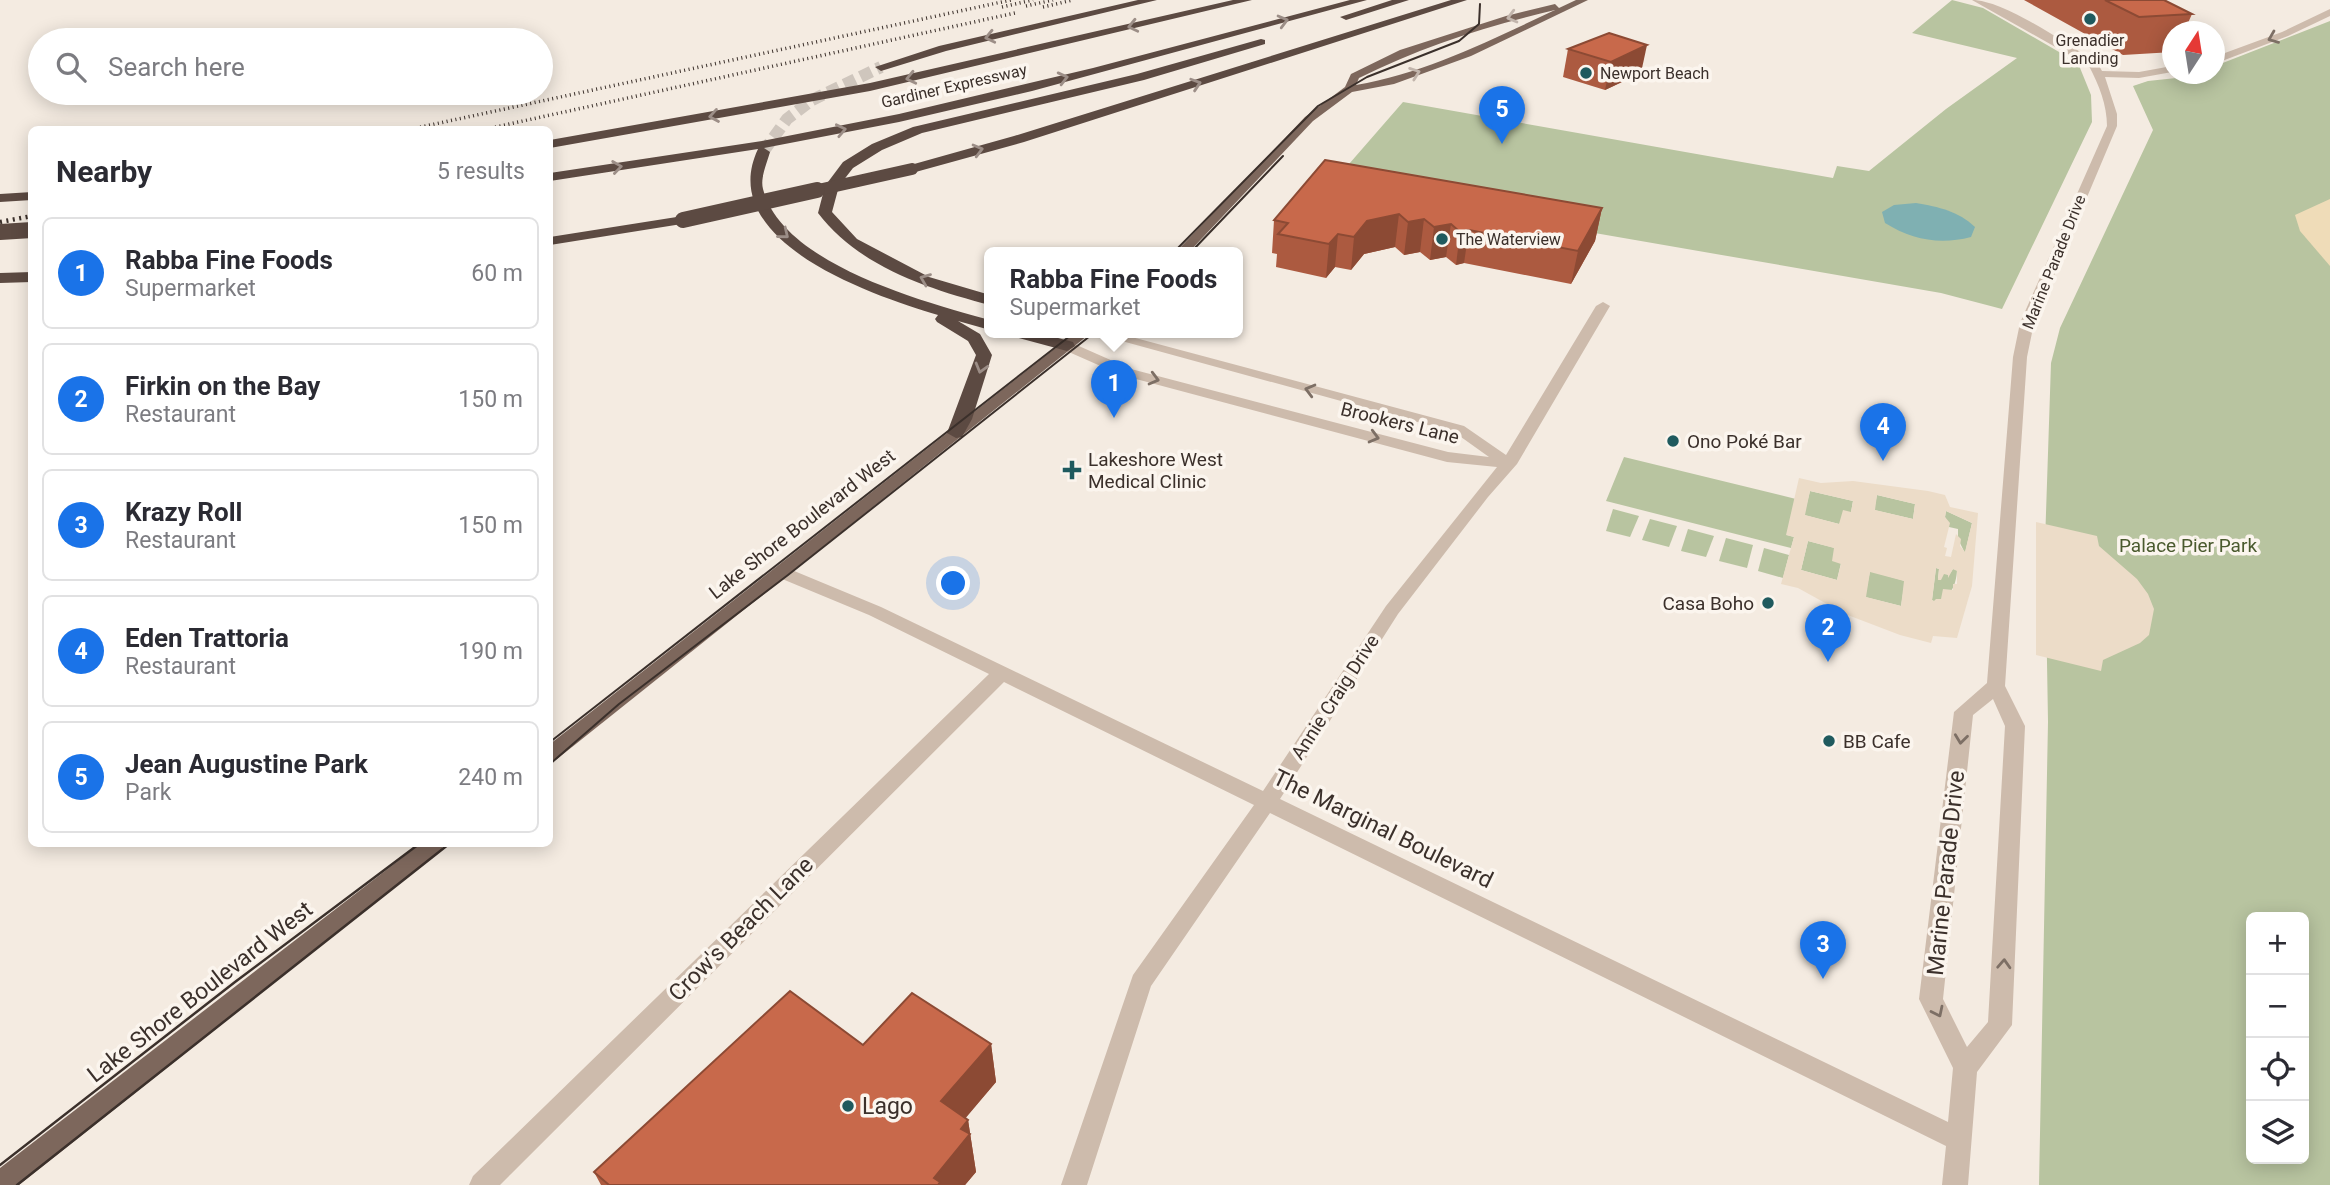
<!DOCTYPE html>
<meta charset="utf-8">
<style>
body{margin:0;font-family:Roboto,sans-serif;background:#f2f2f3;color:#2b2b33}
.controls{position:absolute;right:21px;bottom:21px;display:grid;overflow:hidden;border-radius:10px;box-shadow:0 4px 18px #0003}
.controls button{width:63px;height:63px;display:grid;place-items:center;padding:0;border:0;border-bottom:2px solid #e1e1e2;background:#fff;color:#2b2b33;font:35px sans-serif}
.compass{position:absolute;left:2162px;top:21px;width:63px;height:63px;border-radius:50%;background:#fff;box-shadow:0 4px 18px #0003;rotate:12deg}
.you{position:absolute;left:954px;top:584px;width:24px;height:24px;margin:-18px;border:5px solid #fff;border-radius:50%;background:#1a73e8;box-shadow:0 0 0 10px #1a73e833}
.badge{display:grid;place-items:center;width:46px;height:46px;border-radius:50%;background:#1a73e8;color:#fff;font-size:23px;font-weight:700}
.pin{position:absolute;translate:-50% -58px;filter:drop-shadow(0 2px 4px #0008)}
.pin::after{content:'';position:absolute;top:37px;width:24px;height:21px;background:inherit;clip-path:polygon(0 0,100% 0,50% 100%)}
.popup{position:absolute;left:984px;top:247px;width:259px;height:91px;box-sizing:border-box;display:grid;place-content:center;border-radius:10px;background:#fff;filter:drop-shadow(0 2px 5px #0005);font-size:23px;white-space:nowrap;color:#7c7c81}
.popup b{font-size:26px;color:#2b2b33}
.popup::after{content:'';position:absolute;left:50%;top:100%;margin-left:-14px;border:14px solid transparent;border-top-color:#fff}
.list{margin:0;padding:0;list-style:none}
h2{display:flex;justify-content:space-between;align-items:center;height:91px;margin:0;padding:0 28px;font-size:30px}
h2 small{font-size:23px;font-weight:400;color:#7c7c81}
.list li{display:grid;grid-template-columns:46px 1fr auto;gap:21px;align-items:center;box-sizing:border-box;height:112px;margin:0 14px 14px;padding:0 14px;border:2px solid #e1e1e2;border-radius:10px}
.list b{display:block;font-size:26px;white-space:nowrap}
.list p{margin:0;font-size:23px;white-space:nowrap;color:#7c7c81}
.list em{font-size:23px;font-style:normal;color:#7c7c81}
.icon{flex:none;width:38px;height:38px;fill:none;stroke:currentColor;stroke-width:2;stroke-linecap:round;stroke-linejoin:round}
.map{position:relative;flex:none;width:2330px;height:1185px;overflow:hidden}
.search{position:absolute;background:#fff;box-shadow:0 4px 18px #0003;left:28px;top:28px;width:525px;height:77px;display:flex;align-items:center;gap:18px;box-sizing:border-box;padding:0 24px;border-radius:38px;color:#7c7c81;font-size:26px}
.panel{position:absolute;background:#fff;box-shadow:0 4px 18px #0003;left:28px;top:126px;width:525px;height:721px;border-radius:10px}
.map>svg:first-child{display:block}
</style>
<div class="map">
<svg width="2330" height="1185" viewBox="0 0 2330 1185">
<rect width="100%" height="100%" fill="#f4ebe1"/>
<!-- green -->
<g fill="#b8c4a0" fill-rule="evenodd">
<polygon points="1952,0 1983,8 2078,63 2091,95 2092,122 2002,309 1941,293 1329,187 1403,102 1833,178 1837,166 1869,171 1946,109 2017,58 1912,33"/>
<path d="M2330,21v1164h-291l9,-463 -3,-179 6,-180 9,-35 93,-198 -20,-44 15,-5 66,-7 1,-8zM2251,917h53v242h-53z"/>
<polygon points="1624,457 1796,499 1787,535 1794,537 1791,548 1606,501"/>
<polygon points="1810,491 1853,501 1851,512 1839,524 1804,515"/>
<polygon points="1877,495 1915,504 1913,519 1874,510"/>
<polygon points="1613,509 1639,516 1630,537 1606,531"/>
<polygon points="1946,511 1972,523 1965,553 1958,539 1958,529 1949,527 1945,517"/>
<polygon points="1650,519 1677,526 1669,547 1642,540"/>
<polygon points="1688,529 1714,536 1706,557 1681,551"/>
<polygon points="1726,538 1753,545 1747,568 1719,561"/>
<polygon points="1808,541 1835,548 1841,563 1837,580 1801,570"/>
<polygon points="1764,548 1789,555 1783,578 1758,571"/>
<path d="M1936,568l3,1 -1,10 6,-6 5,2 4,-6 4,1c-1,16 -6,27 -22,32l-3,-2z"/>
<polygon points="1870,571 1905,581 1901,606 1865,597"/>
</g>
<!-- sand -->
<polygon fill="#efdcb8" points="2330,199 2330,266 2300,231 2295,215"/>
<!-- plaza -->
<g fill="#ecdcc8" fill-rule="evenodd">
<path d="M1799,478l22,5 32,-2 75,10 17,4 5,12 28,6 -6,73 -15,52 -24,-2 -2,7 -31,-8 -55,-21 -47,-26 -17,-4 13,-47 -8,-2zM1810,491l43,10 -2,11 -8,-2 -4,14 -34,-9zM1877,495l38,9 -2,15 -38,-9zM1946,511l26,12 -7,29 -5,-6 1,-7 -5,-5 -5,23 -6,-1 2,-8 -3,-1 6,-24 -5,-6zM1808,541l26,7 -2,13 9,3 -4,16 -36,-10zM1936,568l3,1 -1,11h3l3,-6 4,1v3l5,-9 4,2v13h-4v6l-10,-1 -2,10h-5l-2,2 -2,-1zM1870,572l34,9 -3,25 -35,-9z"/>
<polygon points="2036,522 2097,536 2099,546 2137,579 2148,594 2154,609 2149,635 2140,643 2103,660 2101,671 2036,655"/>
</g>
<!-- water -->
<path fill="#7fb0b2" d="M1916,203c23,4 42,8 59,24l-4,10c-31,8 -59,3 -86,-14l-3,-11 12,-7z"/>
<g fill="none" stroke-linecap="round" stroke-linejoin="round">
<!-- highway-tunnel -->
<polyline stroke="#cfc6bd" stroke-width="12" stroke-dasharray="12 6" stroke-linecap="butt" points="763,152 787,119 812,100 881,67"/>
<!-- minor -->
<g fill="#cdbbac" fill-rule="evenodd">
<path d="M1972,0c33,0 95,45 125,62l5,9 37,1 33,-6v6l-33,6 -34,-1 12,37v12l-83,197 -7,34 -22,329 20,40 -13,299 -35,47 -9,113h-26l4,-39 -676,-333 -119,173 -64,199h-26l72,-210 121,-170 -250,-123 -504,503h-31l4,-9 516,-502 -120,-59 -94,-39 -3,-4 3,-4h12l94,39 382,184 123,-185 111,-139 -50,-5 -326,-87 -59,-26v-6h10l59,26 317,83 41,5 -35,-25 -365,-100h24l351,94 42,29 90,-149 7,-4 7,4 -93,158 -29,33 -90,117 -118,185 668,323 5,-54 -34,-69 35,-287 33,-29 26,-326 7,-34 87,-197c0,-21 -8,-41 -18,-60zM1993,699l12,27 -17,296 -21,25 -24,-48 30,-284z"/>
<polygon points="2330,9 2330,16 2288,36 2214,64 2214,57 2282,32"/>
</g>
<!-- major -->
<g fill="#7d675c" fill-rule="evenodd">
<path d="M1576,0h12l-117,56 -77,28 -42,8 -39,29 -124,131h-13l129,-135 40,-30 6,-13 49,-24 106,-34 49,-12 4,4zM1555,10c-64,30 -129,63 -199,75l3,-7c62,-31 128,-52 196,-68z"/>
<polygon points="1076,332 1092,332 557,759 550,761 550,744"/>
<polygon points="420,844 445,844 441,850 19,1185 0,1185 0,1168"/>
</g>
<!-- highway -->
<g fill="#5c4a42" fill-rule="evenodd">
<polygon points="1138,0 1157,0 946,51 881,71 875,67 939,46"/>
<polygon points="1233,0 1252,0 870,91 550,148 550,140 870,83"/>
<path d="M1350,0h17l-335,91 -133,31 -135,26 6,4c-3,11 -10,26 -7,37 19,75 161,113 227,131v10l-32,-9 22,13 12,21 -20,64 -10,18 -6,1 -9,-5 29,-78 -8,-14 -31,-19 -2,-3 3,-4c-64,-19 -224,-73 -180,-166l-208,32v-8l212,-32 137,-27 194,-46z"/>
<polygon points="1392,0 1409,0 1346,20 1340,17"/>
<polygon points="1451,0 1467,0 1024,142 912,173 905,169 907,166 1014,136"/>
<path d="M1261,39l4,1v4l-121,36 -222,53 -40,17 -29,18 -14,18 -7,26 25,27 72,38 61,18v10c-62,-16 -132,-39 -172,-92l7,-27 18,-24 29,-18 41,-17 224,-53z"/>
<polygon points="32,192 32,200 0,202 0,194"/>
<polygon points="683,216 690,220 688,223 550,245 550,237"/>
<polygon points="32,272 32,282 0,283 0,273"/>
<polygon points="1009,332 1036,332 1073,342 1075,346 1067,351 1011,336"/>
</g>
<!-- tram-far1 -->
<g stroke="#3b302b" stroke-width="2">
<polyline points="1174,252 1318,106 1367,77 1459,41 1479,24 1480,4"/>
<polyline points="1191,252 1283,156"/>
<polyline points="550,742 1075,332"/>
<polyline points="550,764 619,704 788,575 1095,332"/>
</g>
<!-- tram -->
<g stroke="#3b302b" stroke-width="2.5">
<polyline points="0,1165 235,982 419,844"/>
<polyline points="17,1185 449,844"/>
</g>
<!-- rail-far1 -->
<g stroke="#3b302b" stroke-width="3.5" stroke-dasharray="1 3.5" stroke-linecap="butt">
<polyline points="1026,6 1053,0"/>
<polyline points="1002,7 1033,0"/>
<polyline points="1043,7 1073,0"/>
<polyline points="407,130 1011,0"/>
<polyline points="482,130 1015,13"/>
</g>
<!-- rail -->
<g stroke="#3b302b" stroke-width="4.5" stroke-dasharray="2 4.5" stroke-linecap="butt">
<polyline points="0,222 32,216"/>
<polyline points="0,234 32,228"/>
</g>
<!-- highway-bridge-far1 -->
<polyline stroke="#5c4a42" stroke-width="12" points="809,192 912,169"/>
<!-- highway-bridge -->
<g stroke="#5c4a42" stroke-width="16">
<polyline points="683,220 817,190"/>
<polyline points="0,232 32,230"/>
</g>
</g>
<!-- wall -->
<g fill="#ac5a40">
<polygon points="2024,0 2164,0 2192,14 2184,32 2173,32 2173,52 2123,55"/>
<polygon points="1609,33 1641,73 1605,90 1563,77 1568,49"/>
<polygon points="1325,160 1602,208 1595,241 1571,284 1464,263 1456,265 1446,257 1430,260 1420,252 1404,255 1395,247 1364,254 1351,270 1335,267 1326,278 1276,267 1277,254 1272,253 1274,220"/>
<polygon points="991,1044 996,1082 965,1118 968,1120 976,1172 965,1185 601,1185 594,1172 863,1045"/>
</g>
<!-- shaded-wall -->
<g fill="#8c4a34">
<polygon points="1647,45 1641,73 1605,90 1611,62"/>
<polygon points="1602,208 1595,241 1571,284 1578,251"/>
<polygon points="1399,214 1395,247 1364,254 1351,270 1354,237 1367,221"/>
<polygon points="1424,219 1420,252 1404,255 1408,222"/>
<polygon points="1451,224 1446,257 1430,260 1434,227"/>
<polygon points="1469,230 1464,263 1456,265 1460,232"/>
<polygon points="1338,234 1335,267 1326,278 1329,244"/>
<polygon points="991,1044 996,1082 948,1139 941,1101"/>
<polygon points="968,1120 976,1172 965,1185 935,1185 934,1178 961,1129"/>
</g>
<!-- building -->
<g fill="#c8694b" stroke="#8c4a34" stroke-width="2">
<polygon points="2105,0 2164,0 2192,14 2139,17"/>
<polygon points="1609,33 1647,45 1611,62 1568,49"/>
<polygon points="1325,160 1602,208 1578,251 1469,230 1460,232 1451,224 1434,227 1424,219 1408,222 1399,214 1367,221 1354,237 1338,234 1329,244 1278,234 1288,223 1274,220"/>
<polygon points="790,991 863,1045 912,993 991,1044 941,1101 968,1120 961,1129 970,1134 934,1178 940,1182 938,1185 609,1185 594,1172"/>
</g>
<!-- one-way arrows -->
<defs><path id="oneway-chevron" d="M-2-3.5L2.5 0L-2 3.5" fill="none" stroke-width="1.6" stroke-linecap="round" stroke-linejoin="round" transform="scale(1.75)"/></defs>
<g stroke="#c2b5ac">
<use href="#oneway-chevron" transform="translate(1512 17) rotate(165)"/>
<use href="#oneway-chevron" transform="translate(1415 73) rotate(-20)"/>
</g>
<g stroke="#9c8e87">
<use href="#oneway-chevron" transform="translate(1283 21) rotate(-15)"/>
<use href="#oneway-chevron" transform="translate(1133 26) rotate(167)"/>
<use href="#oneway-chevron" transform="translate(990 37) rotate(167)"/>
<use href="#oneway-chevron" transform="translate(911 78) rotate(167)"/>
<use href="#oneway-chevron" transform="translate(1063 78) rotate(-14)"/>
<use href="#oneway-chevron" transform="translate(1196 84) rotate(-18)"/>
<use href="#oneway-chevron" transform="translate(714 116) rotate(170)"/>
<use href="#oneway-chevron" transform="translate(841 130) rotate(-12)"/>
<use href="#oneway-chevron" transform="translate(978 150) rotate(-15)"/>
<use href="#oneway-chevron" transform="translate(617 167) rotate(-8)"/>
<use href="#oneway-chevron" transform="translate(784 234) rotate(39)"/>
<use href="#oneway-chevron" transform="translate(925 279) rotate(-158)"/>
<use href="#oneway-chevron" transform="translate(981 368) rotate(106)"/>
</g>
<g stroke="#7d6f65">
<use href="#oneway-chevron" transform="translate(2273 38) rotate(158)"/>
<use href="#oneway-chevron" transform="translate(1154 379) rotate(15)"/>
<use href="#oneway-chevron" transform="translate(1310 390) rotate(-165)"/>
<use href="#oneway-chevron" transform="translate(1374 437) rotate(15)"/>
<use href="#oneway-chevron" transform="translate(1961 739) rotate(97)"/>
<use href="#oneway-chevron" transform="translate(2004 964) rotate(-87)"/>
<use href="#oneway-chevron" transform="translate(1938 1012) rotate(64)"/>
</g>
<!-- markers -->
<g fill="#1f5a5e" stroke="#fbf5ee" stroke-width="2.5">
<circle cx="2090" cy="19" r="7"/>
<circle cx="1586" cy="73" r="7"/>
<circle cx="1442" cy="239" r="7"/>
<circle cx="1673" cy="441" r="7"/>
<path d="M1068.5 459.5h7v7h7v7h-7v7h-7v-7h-7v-7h7z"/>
<circle cx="1768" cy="603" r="7"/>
<circle cx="1829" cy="741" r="7"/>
<circle cx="848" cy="1106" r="7"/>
</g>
<g text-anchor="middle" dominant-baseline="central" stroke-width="7" stroke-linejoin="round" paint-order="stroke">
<!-- far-poi labels -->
<g font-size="16" fill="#3b302b" stroke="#fbf5ee" text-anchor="start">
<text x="2090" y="40" text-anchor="middle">Grenadier<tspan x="2090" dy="18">Landing</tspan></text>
<text x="1600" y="73">Newport Beach</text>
<text x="1456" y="239">The Waterview</text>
</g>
<!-- far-street labels -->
<g font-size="16" fill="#3b302b" stroke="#fbf5ee">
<text transform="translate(954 86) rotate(-13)">Gardiner Expressway</text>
<text transform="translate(2054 262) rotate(-68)">Marine Parade Drive</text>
</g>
<!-- street labels -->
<g font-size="19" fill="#3b302b" stroke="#fbf5ee">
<text transform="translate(1400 423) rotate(14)">Brookers Lane</text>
<text transform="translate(802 524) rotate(-38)">Lake Shore Boulevard West</text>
<text transform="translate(1335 697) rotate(-57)">Annie Craig Drive</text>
</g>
<!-- poi labels -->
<g font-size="19" fill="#3b302b" stroke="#fbf5ee" text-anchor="start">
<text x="1687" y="441">Ono Poké Bar</text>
<text x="1088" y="459">Lakeshore West<tspan x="1088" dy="22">Medical Clinic</tspan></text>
<text x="1754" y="603" text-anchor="end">Casa Boho</text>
<text x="1843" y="741">BB Cafe</text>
</g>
<!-- park labels -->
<g font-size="19" fill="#4a5a2e" stroke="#fbf5ee">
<text x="2188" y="545">Palace Pier Park</text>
</g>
<!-- near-street labels -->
<g font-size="23" fill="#3b302b" stroke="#fbf5ee">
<text transform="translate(1383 829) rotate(26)">The Marginal Boulevard</text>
<text transform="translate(1946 873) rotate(-84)">Marine Parade Drive</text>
<text transform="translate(741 929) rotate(-45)">Crow's Beach Lane</text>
<text transform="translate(200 992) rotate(-38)">Lake Shore Boulevard West</text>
</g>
<!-- near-poi labels -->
<g font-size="23" fill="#3b302b" stroke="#fbf5ee" text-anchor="start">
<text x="862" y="1106">Lago</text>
</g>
</g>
</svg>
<div class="controls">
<button>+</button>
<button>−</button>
<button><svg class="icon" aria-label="locate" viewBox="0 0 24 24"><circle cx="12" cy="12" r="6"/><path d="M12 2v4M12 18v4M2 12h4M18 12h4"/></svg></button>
<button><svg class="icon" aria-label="layers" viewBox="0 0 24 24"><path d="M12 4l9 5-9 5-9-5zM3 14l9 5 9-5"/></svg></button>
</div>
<svg class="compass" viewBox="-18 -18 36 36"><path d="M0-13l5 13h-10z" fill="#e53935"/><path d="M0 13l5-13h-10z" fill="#7c7c81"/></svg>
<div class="you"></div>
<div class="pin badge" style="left:1114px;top:418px">1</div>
<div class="popup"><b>Rabba Fine Foods</b>Supermarket</div>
<div class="pin badge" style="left:1828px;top:662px">2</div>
<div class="pin badge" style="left:1823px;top:979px">3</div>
<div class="pin badge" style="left:1883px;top:461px">4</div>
<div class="pin badge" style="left:1502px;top:144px">5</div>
<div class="search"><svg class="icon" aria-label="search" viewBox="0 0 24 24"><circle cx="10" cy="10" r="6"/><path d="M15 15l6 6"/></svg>Search here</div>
<section class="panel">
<h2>Nearby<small>5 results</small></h2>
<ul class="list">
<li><span class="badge">1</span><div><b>Rabba Fine Foods</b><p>Supermarket</p></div><em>60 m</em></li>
<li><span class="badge">2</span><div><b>Firkin on the Bay</b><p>Restaurant</p></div><em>150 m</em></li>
<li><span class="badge">3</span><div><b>Krazy Roll</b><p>Restaurant</p></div><em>150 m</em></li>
<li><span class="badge">4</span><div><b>Eden Trattoria</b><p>Restaurant</p></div><em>190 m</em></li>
<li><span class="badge">5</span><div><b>Jean Augustine Park</b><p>Park</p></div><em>240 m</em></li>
</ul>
</section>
</div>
